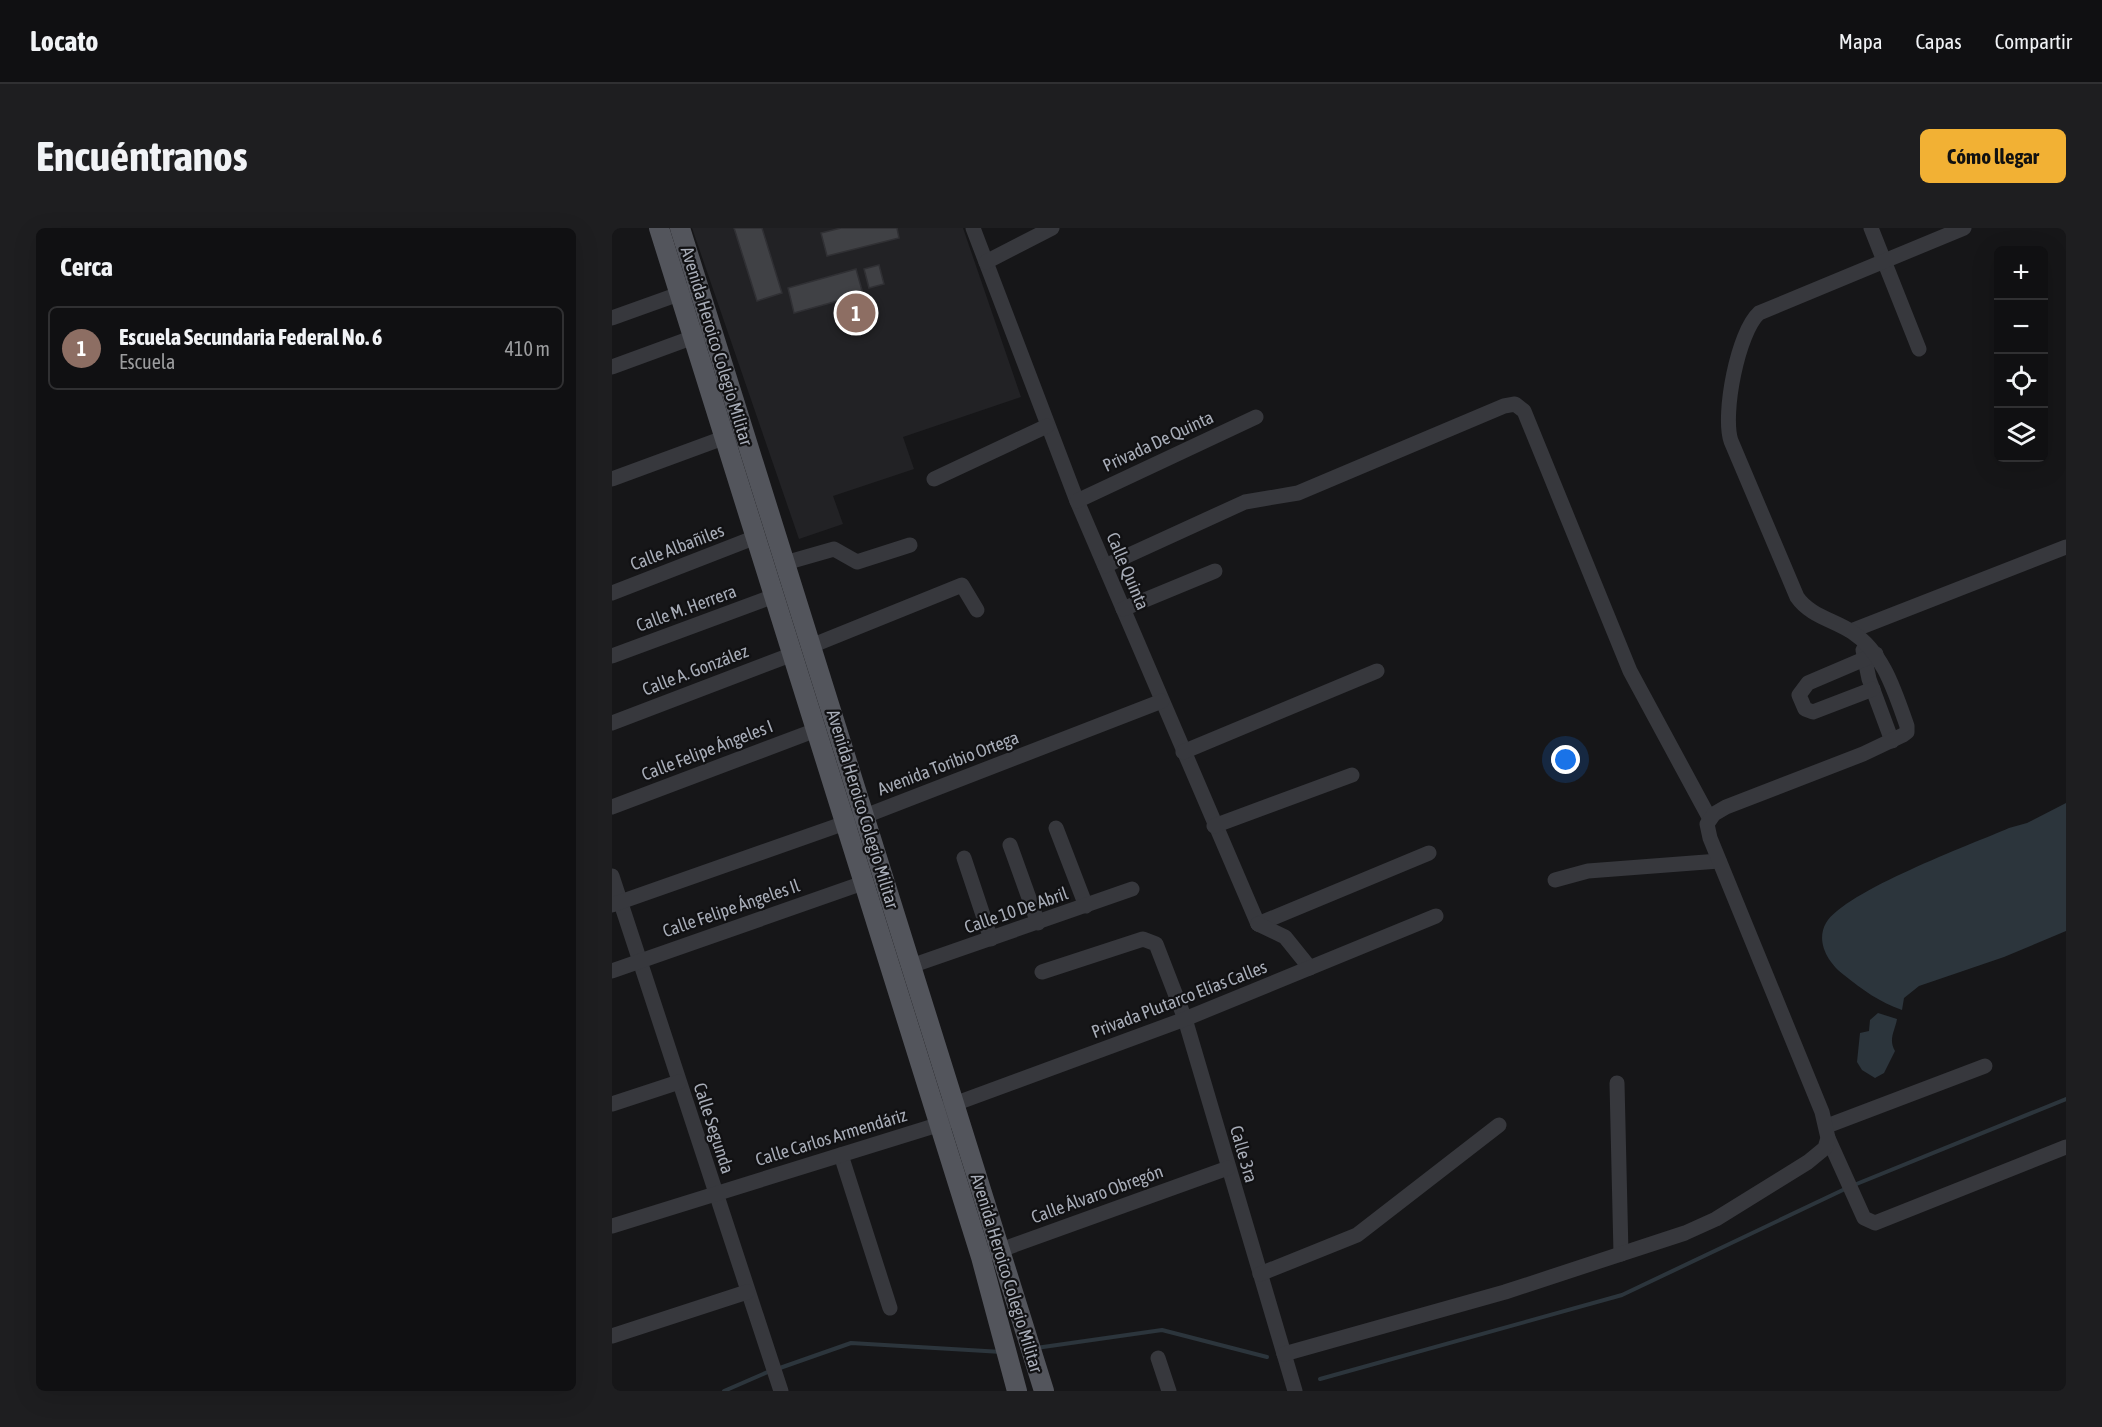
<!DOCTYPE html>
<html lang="es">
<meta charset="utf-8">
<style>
body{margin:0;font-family:"Asap Condensed",sans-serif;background:#1e1e20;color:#f1f3f6}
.controls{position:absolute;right:18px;top:18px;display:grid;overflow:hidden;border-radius:9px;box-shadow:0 6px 24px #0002}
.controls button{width:54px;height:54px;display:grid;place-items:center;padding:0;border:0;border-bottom:2px solid #303032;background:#101012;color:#f1f3f6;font:30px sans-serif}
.you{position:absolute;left:954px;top:532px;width:21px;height:21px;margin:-15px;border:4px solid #fff;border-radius:50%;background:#1a73e8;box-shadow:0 0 0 9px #1a73e833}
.badge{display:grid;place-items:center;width:39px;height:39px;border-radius:50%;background:#f2b134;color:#fff;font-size:20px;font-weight:700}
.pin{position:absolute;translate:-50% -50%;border:3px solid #fff;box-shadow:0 2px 6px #0006}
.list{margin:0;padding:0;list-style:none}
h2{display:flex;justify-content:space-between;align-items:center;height:78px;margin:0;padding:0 24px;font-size:26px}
h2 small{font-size:20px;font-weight:400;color:#9c9d9f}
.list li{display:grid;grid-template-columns:39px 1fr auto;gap:18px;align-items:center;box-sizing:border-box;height:84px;margin:0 12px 12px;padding:0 12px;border:2px solid #303032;border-radius:9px}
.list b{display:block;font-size:22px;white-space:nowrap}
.list p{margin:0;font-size:20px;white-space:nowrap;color:#9c9d9f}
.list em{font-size:20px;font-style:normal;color:#9c9d9f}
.icon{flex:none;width:33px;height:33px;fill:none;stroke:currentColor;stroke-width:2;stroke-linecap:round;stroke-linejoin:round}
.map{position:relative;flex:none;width:1454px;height:1163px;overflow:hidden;border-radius:9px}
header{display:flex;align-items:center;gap:36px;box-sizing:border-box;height:84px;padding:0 30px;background:#101012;border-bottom:2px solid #303032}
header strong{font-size:28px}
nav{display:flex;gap:33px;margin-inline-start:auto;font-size:21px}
.intro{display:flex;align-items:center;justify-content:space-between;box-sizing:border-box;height:144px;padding:0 36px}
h1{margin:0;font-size:42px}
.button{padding:15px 27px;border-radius:9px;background:#f2b134;color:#111;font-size:21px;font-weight:700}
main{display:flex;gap:36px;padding:0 36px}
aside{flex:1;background:#101012;border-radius:9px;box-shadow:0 6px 24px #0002}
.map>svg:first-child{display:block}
</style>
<header>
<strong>Locato</strong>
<nav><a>Mapa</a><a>Capas</a><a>Compartir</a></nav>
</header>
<div class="intro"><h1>Encuéntranos</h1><a class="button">Cómo llegar</a></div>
<main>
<aside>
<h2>Cerca<small></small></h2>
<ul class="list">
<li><span class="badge" style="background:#8d6e63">1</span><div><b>Escuela Secundaria Federal No. 6</b><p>Escuela</p></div><em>410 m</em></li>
</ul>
</aside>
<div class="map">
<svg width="1454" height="1163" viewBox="0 0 1454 1163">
<rect width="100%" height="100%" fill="#161618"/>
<!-- built -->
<polygon fill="#222225" points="80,0 351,0 409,169 291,209 302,241 221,268 231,296 187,311"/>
<!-- water -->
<g fill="#2c353c">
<path d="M1454,575v128l-62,26 -85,29 -15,12 -2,12c-23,-8 -39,-20 -58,-35 -15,-11 -29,-33 -18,-52 19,-32 144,-78 183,-95l18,-5z"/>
<path d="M1266,785l19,6c-2,12 -9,20 -2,32l-11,22 -9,5 -13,-8 -5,-8 3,-29 9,-2 1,-11z"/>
</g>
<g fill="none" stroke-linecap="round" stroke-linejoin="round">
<!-- stream -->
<g stroke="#2c353c" stroke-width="4">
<polyline points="1242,957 1454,871"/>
<polyline points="424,1120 550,1102 655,1129"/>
<polyline points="165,1141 239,1115 390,1124"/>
<polyline points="708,1151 1010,1067 1235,960"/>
<polyline points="112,1163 158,1143"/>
</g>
</g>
<!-- building -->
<g fill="#404145" stroke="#303034" stroke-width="1.5">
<polygon points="122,0 150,0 170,65 145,73"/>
<polygon points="229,0 285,0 287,10 215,28 209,5"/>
<polygon points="267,37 272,56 257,60 252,41"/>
<polygon points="244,41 251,66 182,85 176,60"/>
</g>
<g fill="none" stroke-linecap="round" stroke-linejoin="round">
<!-- minor -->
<g stroke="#37383d" stroke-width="15">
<polyline points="361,0 465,273 646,696"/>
<polyline points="1259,0 1307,121"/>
<polyline points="374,34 440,0"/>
<polyline points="0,90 78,62"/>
<polyline points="0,139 90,106"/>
<polyline points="0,251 114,209"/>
<polyline points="322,251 435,198"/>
<polyline points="465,273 644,189"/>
<polyline points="173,335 222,321 245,334 298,317"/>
<polyline points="493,338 633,274 686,265 892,178 903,176 912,183 1018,443 1098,591"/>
<polyline points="0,365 144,309"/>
<polyline points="511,381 603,343"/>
<polyline points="1239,403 1454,319"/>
<polyline points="199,418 350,357 365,382"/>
<polyline points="1251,422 1257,451 1280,513"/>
<polyline points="0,428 162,368"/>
<polyline points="1261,461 1201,484 1193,481 1187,467 1196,455 1264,426"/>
<polyline points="0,495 181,426"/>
<polyline points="571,524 765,443"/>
<polyline points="0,579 204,502"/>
<polyline points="602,598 740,547"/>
<polyline points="444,600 474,678"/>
<polyline points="398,617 426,695"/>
<polyline points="352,630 379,711"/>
<polyline points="0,648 169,1163"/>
<polyline points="943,652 976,643 1107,633"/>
<polyline points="0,677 253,588 550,473"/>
<polyline points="646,696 817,625"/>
<polyline points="646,696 673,709 698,740"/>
<polyline points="299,738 520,661"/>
<polyline points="0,743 251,655"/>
<polyline points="430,744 531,711 544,716 573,791 683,1163"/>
<polyline points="1005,855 1009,1026"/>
<polyline points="0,876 67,854"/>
<polyline points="334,879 573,791 824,688"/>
<polyline points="1215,898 1373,838"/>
<polyline points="1216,910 1252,990 1263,995 1454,919"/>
<polyline points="229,927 278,1080"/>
<polyline points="0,998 335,894"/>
<polyline points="369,1029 616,940"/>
<polyline points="648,1046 745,1007 887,897"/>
<polyline points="0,1108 135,1064"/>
<path d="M672,1126l221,-62 180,-59 31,-14 92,-57 17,-14 3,-10 -6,-26 -112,-274 -3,-14 7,-10 12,-7 137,-53 40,-19 4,-3v-6c-12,-34 -24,-74 -55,-94 -18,-12 -42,-16 -55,-35l-66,-156c-9,-27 7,-109 28,-128l205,-85"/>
<polyline points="546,1130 557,1163"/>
</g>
<!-- major -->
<g stroke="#53555c" stroke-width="20">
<polyline points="47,0 369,1029 405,1163"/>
<polyline points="68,0 432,1163"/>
</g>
</g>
<g text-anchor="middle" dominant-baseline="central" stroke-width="4.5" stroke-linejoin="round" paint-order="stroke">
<!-- street labels -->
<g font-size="18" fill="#a8adb8" stroke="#111113">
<text transform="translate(105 118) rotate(73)">Avenida Heroico Colegio Militar</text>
<text transform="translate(546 213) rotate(-25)">Privada De Quinta</text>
<text transform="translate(65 319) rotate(-21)">Calle Albañiles</text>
<text transform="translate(516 343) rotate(67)">Calle Quinta</text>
<text transform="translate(74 380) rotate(-20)">Calle M. Herrera</text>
<text transform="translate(83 442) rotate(-21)">Calle A. González</text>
<text transform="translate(95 522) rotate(-21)">Calle Felipe Ángeles I</text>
<text transform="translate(336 535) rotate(-21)">Avenida Toribio Ortega</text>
<text transform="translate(251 581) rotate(73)">Avenida Heroico Colegio Militar</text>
<text transform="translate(119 680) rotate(-19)">Calle Felipe Ángeles Il</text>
<text transform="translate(404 682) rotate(-19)">Calle 10 De Abril</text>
<text transform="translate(567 771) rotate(-21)">Privada Plutarco Elías Calles</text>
<text transform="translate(102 900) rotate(72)">Calle Segunda</text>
<text transform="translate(219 909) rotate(-17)">Calle Carlos Armendáriz</text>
<text transform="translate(632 926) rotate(74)">Calle 3ra</text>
<text transform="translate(485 966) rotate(-20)">Calle Álvaro Obregón</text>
<text transform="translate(395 1045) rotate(73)">Avenida Heroico Colegio Militar</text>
</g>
</g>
</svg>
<div class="controls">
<button>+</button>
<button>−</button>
<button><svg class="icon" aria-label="locate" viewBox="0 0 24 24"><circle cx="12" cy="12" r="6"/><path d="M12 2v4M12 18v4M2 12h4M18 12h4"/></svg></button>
<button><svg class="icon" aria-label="layers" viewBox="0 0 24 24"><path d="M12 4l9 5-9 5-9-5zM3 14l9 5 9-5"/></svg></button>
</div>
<div class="you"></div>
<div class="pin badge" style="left:244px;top:85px;background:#8d6e63">1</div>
</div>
</main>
